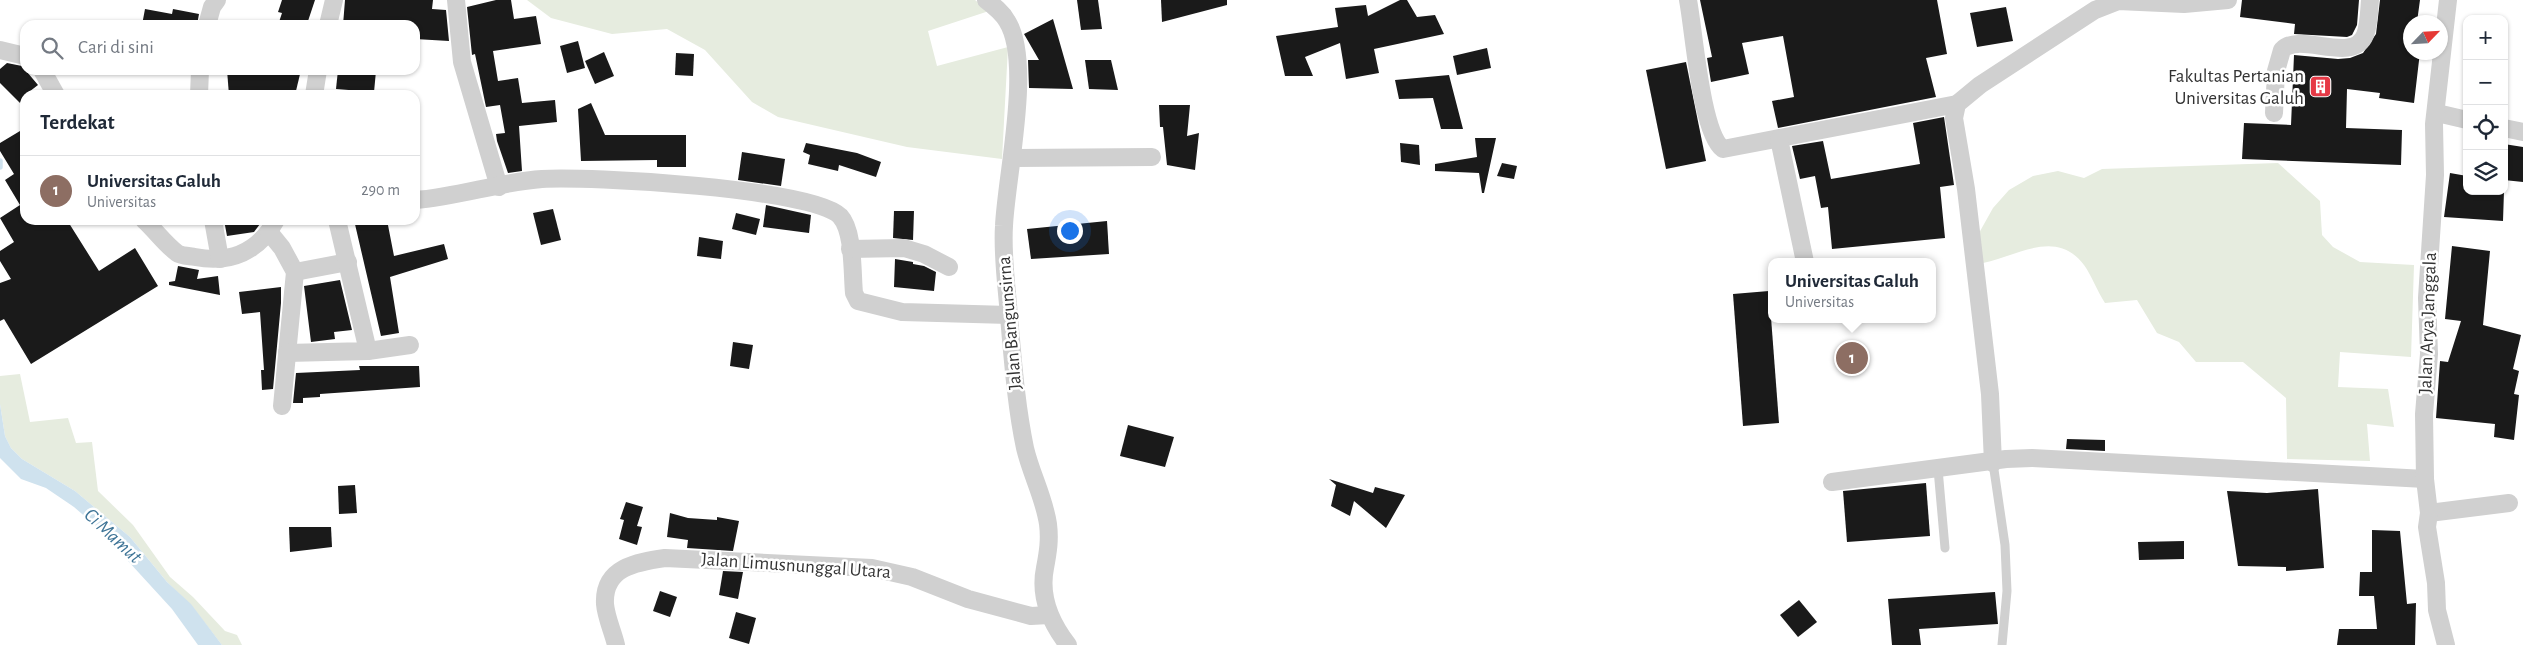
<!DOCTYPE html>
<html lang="id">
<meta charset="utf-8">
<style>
body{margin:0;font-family:"Alegreya Sans",sans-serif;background:#f6f6f7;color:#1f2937}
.controls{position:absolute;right:15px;top:15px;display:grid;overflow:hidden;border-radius:10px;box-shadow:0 1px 4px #0004}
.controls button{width:45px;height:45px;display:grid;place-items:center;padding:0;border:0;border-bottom:1px solid #e0e1e3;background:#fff;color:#1f2937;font:25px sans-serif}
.compass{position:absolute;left:2403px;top:15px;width:45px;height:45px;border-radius:50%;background:#fff;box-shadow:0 1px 4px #0004;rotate:65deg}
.you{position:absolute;left:1069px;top:230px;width:18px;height:18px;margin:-12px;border:4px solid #fff;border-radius:50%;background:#1a73e8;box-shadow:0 0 0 8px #1a73e833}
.badge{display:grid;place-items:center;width:32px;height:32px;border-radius:50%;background:#d93025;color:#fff;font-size:16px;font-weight:700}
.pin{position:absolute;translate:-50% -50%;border:2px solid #fff;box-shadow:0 1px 5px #0006}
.popup{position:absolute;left:1768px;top:258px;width:168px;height:65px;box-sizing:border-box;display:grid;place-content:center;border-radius:10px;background:#fff;filter:drop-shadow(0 1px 4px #0005);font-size:16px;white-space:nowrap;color:#747a83}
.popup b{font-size:19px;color:#1f2937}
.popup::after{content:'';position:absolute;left:50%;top:100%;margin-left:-10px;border:10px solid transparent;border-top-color:#fff}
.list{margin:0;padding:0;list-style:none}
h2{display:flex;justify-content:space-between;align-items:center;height:65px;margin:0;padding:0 20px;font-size:21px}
h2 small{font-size:16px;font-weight:400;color:#747a83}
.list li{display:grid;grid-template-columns:32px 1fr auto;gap:15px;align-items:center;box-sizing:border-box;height:70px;padding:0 20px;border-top:1px solid #e0e1e3}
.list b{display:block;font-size:19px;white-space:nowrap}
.list p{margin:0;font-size:16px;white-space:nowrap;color:#747a83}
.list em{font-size:16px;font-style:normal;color:#747a83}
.icon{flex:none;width:28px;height:28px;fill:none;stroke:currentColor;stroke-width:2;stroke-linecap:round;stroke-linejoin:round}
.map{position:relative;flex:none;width:2523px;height:645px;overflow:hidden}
.search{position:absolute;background:#fff;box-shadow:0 1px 4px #0004;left:20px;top:20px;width:400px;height:55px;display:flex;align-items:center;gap:12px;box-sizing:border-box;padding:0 18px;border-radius:15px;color:#747a83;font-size:19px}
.panel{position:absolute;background:#fff;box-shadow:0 1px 4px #0004;left:20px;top:90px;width:400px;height:135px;border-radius:15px}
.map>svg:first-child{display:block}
</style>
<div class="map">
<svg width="2523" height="645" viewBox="0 0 2523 645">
<rect width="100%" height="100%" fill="#fff"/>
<!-- green -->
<g fill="#e6ecdf">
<polygon points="527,0 975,0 989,11 928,31 937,66 1008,47 1002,159 907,147 778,117 752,102 705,50 667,29 612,34 551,18"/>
<path d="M2278,163l42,38 2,34 11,12 27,15 54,3 -3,92 -71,-5 -2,35 50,2 6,38 -27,-3 3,37 -83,-2 -1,-61 -43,-36h-47l-17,-20 -22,-9 -20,-33 -32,3c-8,-12 -13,-27 -21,-38 -28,-37 -66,-9 -101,-2l-4,-30 14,-25 16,-18 24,-14 25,-5 26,7 18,-9z"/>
<polygon points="20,374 30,422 68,418 76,443 92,442 98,491 133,525 170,577 193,597 225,631 237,635 242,645 222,645 191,605 167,582 130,537 75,491 22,459 11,448 5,436 0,404 0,376"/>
</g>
<!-- water -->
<polygon fill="#cfe2ee" points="0,404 5,436 11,448 22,459 75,491 130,537 167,582 191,604 222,645 198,645 172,609 96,526 74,507 46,488 21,479 0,458"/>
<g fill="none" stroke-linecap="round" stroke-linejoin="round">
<!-- stream -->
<polyline stroke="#cfe2ee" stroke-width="5.5" points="0,161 0,167"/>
</g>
<!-- building -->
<g fill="#1a1a1a">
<polygon points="282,0 315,0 308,21 304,20 302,25 278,25 282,13 278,12"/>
<polygon points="345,0 433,0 432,9 446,10 449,41 415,39 415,25 343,25"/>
<polygon points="496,0 511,0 514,19 536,16 541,44 493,51 498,81 518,78 522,103 555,100 557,122 519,126 522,171 508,173 497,141 496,134 505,133 500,105 486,107 475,54 472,55 467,7"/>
<polygon points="1077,0 1098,0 1102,29 1081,30"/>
<polygon points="1161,0 1227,0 1227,5 1162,22"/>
<polygon points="1400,0 1407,0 1417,17 1435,15 1444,34 1374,49 1379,73 1346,79 1340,43 1305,57 1313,76 1285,76 1276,36 1338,27 1335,8 1366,5 1368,16"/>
<polygon points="1700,0 1937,0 1947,54 1926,58 1936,97 1778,128 1772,101 1794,97 1783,36 1742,43 1749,74 1711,82 1707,58 1712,57"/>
<polygon points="2242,0 2359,0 2357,25 2352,35 2347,37 2294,34 2295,24 2240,17"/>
<polygon points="2380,0 2420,0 2417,22 2410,22 2410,52 2420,52 2414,103 2379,98 2380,93 2347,89 2346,128 2402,130 2401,165 2242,159 2244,123 2291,125 2294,55 2338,59 2350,58 2363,53 2376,34"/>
<polygon points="2006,7 2013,41 1977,47 1970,13"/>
<polygon points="145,9 172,14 173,9 199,14 197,25 142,25"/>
<polygon points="1053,19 1073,89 1029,88 1028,60 1039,60 1024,34"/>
<polygon points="578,41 585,68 567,73 560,46"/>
<polygon points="1487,48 1491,68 1457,75 1453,56"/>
<polygon points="604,52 614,76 595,84 585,61"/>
<polygon points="676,53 694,54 693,76 675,75"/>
<polygon points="1085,60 1111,60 1118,90 1089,89"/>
<polygon points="1686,62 1706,161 1666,169 1646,70"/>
<polygon points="7,63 22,66 38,85 25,95 20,103 0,83 0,69"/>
<polygon points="227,70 301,70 295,95 229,95"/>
<polygon points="338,70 376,71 374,92 336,89"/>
<polygon points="1449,75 1463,129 1441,129 1433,98 1399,99 1395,80"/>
<polygon points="591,103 605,135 686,135 686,167 657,167 657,160 581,161 578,109"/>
<polygon points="1159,105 1190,105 1187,136 1199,133 1195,170 1167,165 1163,127 1160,127"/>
<polygon points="1944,117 1954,185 1940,187 1945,238 1832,249 1828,207 1821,208 1815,176 1800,179 1792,146 1823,141 1831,179 1920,164 1913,123"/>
<polygon points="25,128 25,220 67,220 99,271 135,248 158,286 31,364 4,319 0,321 0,283 11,279 0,261 0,251 14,242 0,218 20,205 5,180 14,174 0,151 0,143"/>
<polygon points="1475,138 1496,138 1484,193 1482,193 1479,173 1435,171 1435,164 1477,157"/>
<polygon points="806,143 857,153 881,162 876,177 839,165 838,171 808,164 810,155 803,152"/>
<polygon points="1400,143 1419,145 1420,165 1401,162"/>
<polygon points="2504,144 2523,147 2523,182 2504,180"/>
<polygon points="742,152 785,159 781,186 738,180"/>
<polygon points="1502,163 1517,166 1514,179 1497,176"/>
<polygon points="2450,173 2467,176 2467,191 2504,191 2503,221 2444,217"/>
<polygon points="766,205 811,215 809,233 763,227"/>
<polygon points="553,209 561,240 541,245 533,213"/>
<polygon points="894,211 914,211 913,240 893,238"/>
<polygon points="736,213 760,219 756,235 732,229"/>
<polygon points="224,220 263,220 254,232 227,236"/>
<polygon points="354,220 387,220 394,256 444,244 448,259 390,277 399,333 381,336"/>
<polygon points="1107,221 1109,254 1031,259 1027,229"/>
<polygon points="699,237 723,241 721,259 697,256"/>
<polygon points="2452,246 2490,251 2483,325 2521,335 2513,369 2519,371 2514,394 2519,395 2514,440 2494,437 2495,424 2436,418 2440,361 2448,362 2461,321 2445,319"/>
<polygon points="895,259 913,262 913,264 924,266 936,272 934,291 894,287"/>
<polygon points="178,266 199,270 197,279 218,276 220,295 169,285 169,282 175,281"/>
<polygon points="340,280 352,330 334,332 335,339 311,342 304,286"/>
<polygon points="281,287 281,303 273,389 262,390 261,370 264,370 260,312 242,314 239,292"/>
<polygon points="1769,291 1779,423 1743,426 1733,294"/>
<polygon points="733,342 753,345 749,369 730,366"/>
<polygon points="359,366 419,366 420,387 320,394 320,397 303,398 303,403 293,403 296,373 360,370"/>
<polygon points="1128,425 1174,437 1165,467 1120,456"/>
<polygon points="2067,439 2105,440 2105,451 2066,449"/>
<polygon points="1329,479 1373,493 1375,487 1405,495 1386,528 1354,501 1350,516 1331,506 1336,485"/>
<polygon points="1926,483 1930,536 1847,542 1843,491"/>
<polygon points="355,485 357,513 339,514 338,486"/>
<polygon points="2318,489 2324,568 2286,571 2286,567 2238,566 2227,491 2267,493"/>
<polygon points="626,502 643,507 637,526 642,527 637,545 619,539 624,520 620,519"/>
<polygon points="670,513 688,518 717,520 717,517 739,521 733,551 687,548 688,540 667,537"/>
<polygon points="289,527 331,527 332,547 290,552"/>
<polygon points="2372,530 2400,531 2407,604 2416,603 2415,645 2337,645 2339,629 2377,629 2374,596 2359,596 2360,572 2372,572"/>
<polygon points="2184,541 2184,559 2139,560 2138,542"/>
<polygon points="723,571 743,572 738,599 719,595"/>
<polygon points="660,591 677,597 670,617 653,611"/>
<polygon points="1995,592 1998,624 1919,629 1921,645 1892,645 1888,599"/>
<polygon points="1799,600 1817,622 1798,637 1780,615"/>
<polygon points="736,612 756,618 749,644 729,638"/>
</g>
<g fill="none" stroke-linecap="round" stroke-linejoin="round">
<!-- lane -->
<g stroke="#d0d0d0" stroke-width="9">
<polyline points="1993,463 2005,545 2007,591 2002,645"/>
<polyline points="1938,469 1945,548"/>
</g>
<!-- street -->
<g stroke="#d0d0d0" stroke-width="18">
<polyline points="456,0 462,62 499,187"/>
<path d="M986,0c8,6 16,12 21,21 26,41 -1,156 -3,205 -2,30 3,61 5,91 4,44 7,88 16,131 6,26 19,49 23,76 2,16 0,28 -3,44 -6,29 6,55 23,77"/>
<path d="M1688,0c6,31 13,133 35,149l234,-45"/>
<polyline points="207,25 212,7 217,0"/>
<polyline points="328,25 334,0"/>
<polyline points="0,50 25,56"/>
<polyline points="42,70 56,95"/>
<polyline points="199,95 200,70"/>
<polyline points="314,95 318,70"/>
<path d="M2274,113l2,-42 6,-21c17,-19 71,15 83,-15 4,-10 4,-24 5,-35"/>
<polyline points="2437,113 2467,120"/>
<polyline points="2504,128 2523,132"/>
<polyline points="1779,139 1805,262"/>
<polyline points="1012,158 1152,157"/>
<path d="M415,200c43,-3 84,-18 127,-21 46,-3 270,9 298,37 14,15 12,56 14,77l4,8 44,11 107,3"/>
<path d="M144,220c11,10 21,24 33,33 4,3 13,3 18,4 36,7 64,-6 81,-37"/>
<polyline points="213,220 220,259"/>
<polyline points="269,232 282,248 295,272 282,406"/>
<polyline points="850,249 904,248 924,254 949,267"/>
<polyline points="295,272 348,262"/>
<polyline points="368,351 410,345"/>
<polyline points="287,353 368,351 337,220"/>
<polyline points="1993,463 1990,394 1966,189 1954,118 1957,104 1980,85 2095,10 2118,1 2184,4 2228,0"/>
<polyline points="1832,482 2006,459 2032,458 2425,479"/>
<polyline points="2429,513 2509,503"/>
<path d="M616,645c-3,-13 -10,-28 -11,-41 -2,-37 32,-42 60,-46l207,10 40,9 56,22 63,17 18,-1"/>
<polyline points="2446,645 2437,610 2436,583 2427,527 2429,513 2425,479 2424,414 2429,354 2427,298 2435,175 2434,124 2448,0"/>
</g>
</g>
<!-- icons -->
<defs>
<symbol id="building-square" viewBox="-11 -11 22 22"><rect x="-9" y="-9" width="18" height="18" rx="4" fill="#e63946" stroke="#fff"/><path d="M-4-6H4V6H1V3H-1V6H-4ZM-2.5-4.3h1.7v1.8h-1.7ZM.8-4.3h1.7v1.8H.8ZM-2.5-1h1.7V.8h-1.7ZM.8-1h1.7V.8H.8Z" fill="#fff"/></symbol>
</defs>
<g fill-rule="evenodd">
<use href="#building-square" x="2308" y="74" width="25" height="25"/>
</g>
<g text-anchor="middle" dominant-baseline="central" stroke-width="5" stroke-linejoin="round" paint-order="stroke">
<!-- poi labels -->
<g font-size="19" fill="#333" stroke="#fff" text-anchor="end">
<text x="2304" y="76">Fakultas Pertanian<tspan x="2304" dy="22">Universitas Galuh</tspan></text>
</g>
<!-- street labels -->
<g font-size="19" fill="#333" stroke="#fff">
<text transform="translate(1010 323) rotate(-95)">Jalan Bangunsirna</text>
<text transform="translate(2428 323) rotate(-88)">Jalan Arya Janggala</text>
<text transform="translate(796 566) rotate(4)">Jalan Limusnunggal Utara</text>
</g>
<!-- water labels -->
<g font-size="20" font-style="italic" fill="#3f7597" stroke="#fff">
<text transform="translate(113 536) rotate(43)">Ci Mamut</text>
</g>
</g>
</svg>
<div class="controls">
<button>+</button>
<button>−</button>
<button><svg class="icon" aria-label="locate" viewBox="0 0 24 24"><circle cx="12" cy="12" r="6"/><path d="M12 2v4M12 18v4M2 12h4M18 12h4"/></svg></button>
<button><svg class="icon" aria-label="layers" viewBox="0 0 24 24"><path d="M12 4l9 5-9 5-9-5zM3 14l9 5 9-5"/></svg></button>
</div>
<svg class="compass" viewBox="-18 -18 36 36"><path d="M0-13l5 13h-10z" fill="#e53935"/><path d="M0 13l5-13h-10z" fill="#747a83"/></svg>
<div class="you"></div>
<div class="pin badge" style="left:1852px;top:358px;background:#8d6e63">1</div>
<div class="popup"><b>Universitas Galuh</b>Universitas</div>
<div class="search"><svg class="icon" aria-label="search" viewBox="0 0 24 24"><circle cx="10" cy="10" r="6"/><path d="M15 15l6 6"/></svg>Cari di sini</div>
<section class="panel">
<h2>Terdekat<small></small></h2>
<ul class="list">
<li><span class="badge" style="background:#8d6e63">1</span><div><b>Universitas Galuh</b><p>Universitas</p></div><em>290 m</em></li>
</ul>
</section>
</div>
